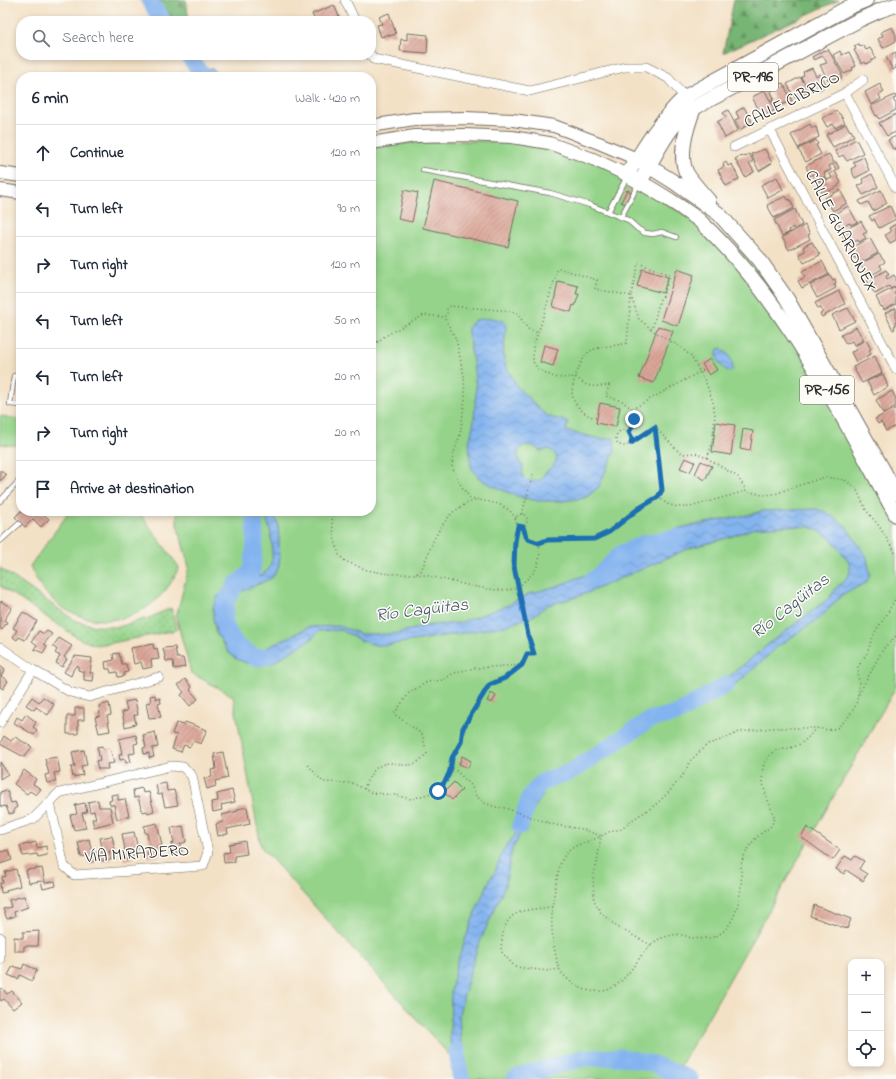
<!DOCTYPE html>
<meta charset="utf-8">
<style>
body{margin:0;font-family:"Indie Flower",sans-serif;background:#f6f6f7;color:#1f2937}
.controls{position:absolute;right:12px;bottom:12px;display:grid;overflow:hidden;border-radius:8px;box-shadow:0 2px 6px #0003}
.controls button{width:36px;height:36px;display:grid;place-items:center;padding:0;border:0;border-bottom:1px solid #e0e1e3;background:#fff;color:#1f2937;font:20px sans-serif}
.stop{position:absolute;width:12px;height:12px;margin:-9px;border:3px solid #1f6fb2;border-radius:50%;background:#fff}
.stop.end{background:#1f6fb2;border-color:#fff;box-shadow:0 1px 4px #0008}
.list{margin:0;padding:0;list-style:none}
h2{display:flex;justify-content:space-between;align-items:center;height:52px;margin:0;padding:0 16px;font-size:17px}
h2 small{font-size:13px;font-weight:400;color:#747a83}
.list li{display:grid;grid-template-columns:26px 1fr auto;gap:12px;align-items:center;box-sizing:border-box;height:56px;padding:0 16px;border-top:1px solid #e0e1e3}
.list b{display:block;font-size:15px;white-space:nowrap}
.list em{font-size:13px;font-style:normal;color:#747a83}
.icon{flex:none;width:22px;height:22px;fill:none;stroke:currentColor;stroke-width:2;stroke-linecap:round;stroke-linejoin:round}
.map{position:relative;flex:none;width:896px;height:1079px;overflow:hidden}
.search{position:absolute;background:#fff;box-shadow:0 2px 6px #0003;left:16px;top:16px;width:360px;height:44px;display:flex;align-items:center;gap:10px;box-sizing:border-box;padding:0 14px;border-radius:16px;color:#747a83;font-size:15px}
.panel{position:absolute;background:#fff;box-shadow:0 2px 6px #0003;left:16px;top:72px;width:360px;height:444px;border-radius:16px}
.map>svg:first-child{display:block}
</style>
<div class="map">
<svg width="896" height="1079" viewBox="0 0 896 1079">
<defs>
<pattern id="grass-dots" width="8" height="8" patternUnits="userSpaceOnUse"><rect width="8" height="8" fill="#94d389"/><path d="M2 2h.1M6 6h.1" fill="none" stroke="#80b576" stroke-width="1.8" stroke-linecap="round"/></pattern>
<pattern id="forest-firs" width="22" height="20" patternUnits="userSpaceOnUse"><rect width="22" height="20" fill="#77b575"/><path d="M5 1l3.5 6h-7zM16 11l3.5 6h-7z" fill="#629360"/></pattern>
<pattern id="water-waves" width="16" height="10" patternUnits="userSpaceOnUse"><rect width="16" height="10" fill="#84b4ef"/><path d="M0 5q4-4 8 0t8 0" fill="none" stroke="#6c93c2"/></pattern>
<pattern id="building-hatch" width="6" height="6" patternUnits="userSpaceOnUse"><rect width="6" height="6" fill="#dba698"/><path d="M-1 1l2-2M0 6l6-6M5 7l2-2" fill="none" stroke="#b2877c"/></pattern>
</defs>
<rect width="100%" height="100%" fill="#fdfcf7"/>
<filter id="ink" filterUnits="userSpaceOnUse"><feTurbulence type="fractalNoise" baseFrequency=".025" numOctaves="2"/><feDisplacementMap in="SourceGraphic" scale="8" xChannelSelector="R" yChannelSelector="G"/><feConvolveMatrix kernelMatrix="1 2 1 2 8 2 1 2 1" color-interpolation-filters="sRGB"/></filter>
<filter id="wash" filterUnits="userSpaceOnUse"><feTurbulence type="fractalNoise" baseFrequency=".012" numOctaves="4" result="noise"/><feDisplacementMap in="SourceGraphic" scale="16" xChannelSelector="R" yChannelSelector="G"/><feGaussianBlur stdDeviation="0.9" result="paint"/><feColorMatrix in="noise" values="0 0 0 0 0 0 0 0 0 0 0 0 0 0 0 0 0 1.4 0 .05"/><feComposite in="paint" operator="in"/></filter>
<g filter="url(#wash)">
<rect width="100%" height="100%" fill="#f3e1c6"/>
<!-- grass -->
<polygon fill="url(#grass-dots)" stroke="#607f5a" points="0,568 70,617 77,621 95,626 118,627 151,617 171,608 177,630 112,643 96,645 81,640 0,586"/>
<!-- forest -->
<g fill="url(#forest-firs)" stroke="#517050">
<polygon points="149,0 186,0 189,21 163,21"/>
<polygon points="734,0 839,0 723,53"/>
</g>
<!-- park -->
<g fill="#94d389" stroke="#607f5a">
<polygon points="446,141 521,141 606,166 725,240 753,261 772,287 896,502 896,687 673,1079 471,1079 261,847 233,696 191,673 176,617 189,567 177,524 177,511 371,511 371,148 405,143"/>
<polygon points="0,416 21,419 21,446 0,444"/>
<path d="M68,511h72l-1,1 40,55c-29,71 -121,71 -149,-1l37,-51z"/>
</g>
<!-- water -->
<g fill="url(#water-waves)" stroke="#58708d" fill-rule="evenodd">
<polygon points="197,66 213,69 219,77 205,77"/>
<path d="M491,318l14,3 1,8 -3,26 3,11 12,22 29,28 21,6 -2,9 35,8 13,-1 1,13 -8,17 -8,19 -14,11 -23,3h-24l-22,-5 -25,-11 -12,-7 -8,-11 -2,-24 5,-22 2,-33 -3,-26 -5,-29v-5l7,-8zM525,445l8,1 7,5 9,-2c13,8 7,15 -2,22 -4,3 -4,7 -8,10h-11l-6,-6 1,-9c-7,-7 -7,-15 2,-21z"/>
<path d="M721,348c7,4 15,16 10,24 -9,-2 -17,-14 -13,-23z"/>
<path d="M816,509l10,3 19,13 22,32 3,17 -4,9 -23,11 -23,24 -43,29 -30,28 -10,8 -29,14 -3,-4 11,-6 55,-45 57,-43 10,-13 6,-5 6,-9v-8l-18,-25 -14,-9 -8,-3 -24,-1 -31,2 -28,10 -37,10 -110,48 -32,9 -15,11 -28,10 -117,19h-12l-14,-4 -21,-11 -22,1 -9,9 -38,23 -16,1 -9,-1 -11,-4 -7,-6 -13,-20 -3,-15v-11l5,-11 32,-17 12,-4 7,-6 3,-10v-14l-2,-15 -3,-10 -12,-9h15l8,11 2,36 -2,11 -6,9 -38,17 -7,1 -5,10c3,12 2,27 10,37 3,3 9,6 13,9l18,-2 46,-23 30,-1 22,8h31l39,-9 28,-2 49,-18 20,-11 29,-8 72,-28 15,-8 15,-12 20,-10 68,-13 16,-4z"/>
<polygon points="538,782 545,787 542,797 523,823 517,841 512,849 505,886 478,946 471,969 459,1014 463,1072 454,1075 450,1039 451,991 457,962 476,910 490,879 495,872 503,850 515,835 521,811 529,801"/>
</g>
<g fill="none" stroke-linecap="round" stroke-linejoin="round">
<!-- river -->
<g stroke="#84b4ef" stroke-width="17">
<polyline points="149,0 163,21"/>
<polyline points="188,55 204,77"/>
<polyline points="254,511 255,540 252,571 236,585 226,601 224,624 236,645 256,658 268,656"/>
<polyline points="592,580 596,578 622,553 645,543 677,537"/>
<polyline points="520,826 530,796 542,782 572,771 651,719 676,714 727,684"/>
<polyline points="457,1050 460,1075 462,1079"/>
<polyline points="515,1079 520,1076 583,1058 622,1057 653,1064 690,1079"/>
</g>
</g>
<g id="blocks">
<!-- building -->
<g fill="url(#building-hatch)">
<polygon points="334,5 341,21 315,21 312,14"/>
<polygon points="389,13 396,34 389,36 389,34 381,37 377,25 382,24 379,17"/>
<polygon points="892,27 896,35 896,41 883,48 878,39 883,36 881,32"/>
<polygon points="407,33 428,35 427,53 400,51 401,39 407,40"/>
<polygon points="859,44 860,46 863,45 866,50 870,48 876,58 866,64 865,62 862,64 854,50 856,49 854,46"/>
<polygon points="828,49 842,74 842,77 840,79 839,77 828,80 820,65 827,63 823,56 814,60 812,57 824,50 825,51"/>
<polygon points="840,51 842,55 849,52 856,66 852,68 853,70 844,74 833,55"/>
<polygon points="896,52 896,68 893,70 886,57"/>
<polygon points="812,68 816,76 820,74 825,84 822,86 823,88 818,91 816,88 800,97 799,96 795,98 787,84 800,77 806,86 801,77 804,75 803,72"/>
<polygon points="779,83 780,84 783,83 792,101 775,107 772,100 774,98 771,92 773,90 771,87"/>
<polygon points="880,84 884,92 879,95 881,99 871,105 865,92"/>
<polygon points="764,89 775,110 762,116 752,97 762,92 762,90"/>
<polygon points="895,95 896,98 893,99 896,104 896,110 879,119 877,115 876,116 871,106"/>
<polygon points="744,107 752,122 740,130 735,120 739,118 736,112"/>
<polygon points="728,110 738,130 725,138 717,122 726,117 723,113"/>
<polygon points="837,111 839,114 840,114 845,123 835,128 833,124 827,127 822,118"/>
<polygon points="896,114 896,132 887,136 879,123"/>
<polygon points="810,124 812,128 816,127 819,137 798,148 791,135"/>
<polygon points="846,124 850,131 851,130 854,136 833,147 826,135"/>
<polygon points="896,136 896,150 895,148 893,149 888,140"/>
<polygon points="856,139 863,153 847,161 843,155 839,157 835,151"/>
<polygon points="816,140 818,144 816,145 821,154 806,162 798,149"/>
<polygon points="765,149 772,163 759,171 751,154"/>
<polygon points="749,154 753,161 749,163 754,172 745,177 735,159 740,156 740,157 745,155 745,156"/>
<polygon points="829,154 834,163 836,162 839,168 836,170 833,164 829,166 831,170 824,173 825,176 816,181 812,174 810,176 806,166"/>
<polygon points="864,157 869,171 855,178 851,169 856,166 853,162"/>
<polygon points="726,162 728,166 732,164 739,179 726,186 718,170 724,167 723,164"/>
<polygon points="835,171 841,183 838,185 839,186 823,194 816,182 826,177 827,180 832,178 830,174"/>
<polygon points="872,174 878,187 863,195 858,186 864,183 862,179"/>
<polygon points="777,177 783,190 768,198 761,185"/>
<polygon points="434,181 518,201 508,247 423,228"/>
<polygon points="404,190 418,193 412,222 398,219"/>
<polygon points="627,190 631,192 625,204 621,202"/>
<polygon points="840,190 847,203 833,211 825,198"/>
<polygon points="881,190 887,203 873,211 868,202 861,205 859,201"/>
<polygon points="786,196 788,200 790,199 794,208 774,218 767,205"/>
<polygon points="848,206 857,222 851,225 850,223 841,227 833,215"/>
<polygon points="890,206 896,219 879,228 874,219 872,221 869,216"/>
<polygon points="795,209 802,225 794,229 793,227 789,230 790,232 782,236 774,220"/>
<polygon points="861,221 867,232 863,234 866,238 859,242 858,240 848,245 846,241 845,241 841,232"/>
<polygon points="896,224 896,240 890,243 885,235 891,232 889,228"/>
<polygon points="805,225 810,234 808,235 810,239 789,250 782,237"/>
<polygon points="870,238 878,253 860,263 855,257 853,258 852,255 853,254 850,248"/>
<polygon points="812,242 820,255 804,263 799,254 805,251 803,247"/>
<polygon points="879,254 885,262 880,265 882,269 868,277 860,264"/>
<polygon points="822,261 829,274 802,288 798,281 805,277 802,272"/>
<polygon points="642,269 668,277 663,293 637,286"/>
<polygon points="677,269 694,275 678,326 661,320"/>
<polygon points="886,270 889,275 886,276 887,279 894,275 896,278 896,286 891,289 889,286 875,294 867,281"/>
<polygon points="830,275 833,280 835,279 836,283 834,284 836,288 817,298 810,285"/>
<polygon points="558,281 578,286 576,294 579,294 575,306 573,305 571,312 553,307"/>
<polygon points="895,287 896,292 894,293 896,297 896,304 884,310 882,306 881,307 876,297"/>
<polygon points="839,291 845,304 822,317 820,314 823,312 820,307 818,308 815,303"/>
<polygon points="848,308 855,321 839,329 832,315"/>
<polygon points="896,308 896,325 894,326 895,329 893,330 885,313"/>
<polygon points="658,326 673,331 654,383 639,378"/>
<polygon points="856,327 864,340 854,345 852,341 846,344 841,335"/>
<polygon points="866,340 871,349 869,350 871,354 856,362 851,352 857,350 855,346"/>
<polygon points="544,345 558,349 553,366 540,362"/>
<polygon points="875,356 882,373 862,383 853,367"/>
<polygon points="710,359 717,370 709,375 702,364"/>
<polygon points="883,374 888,387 874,395 867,381"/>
<polygon points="892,391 896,399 896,406 883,413 876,400"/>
<polygon points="600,403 620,407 616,427 596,423"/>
<polygon points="896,408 896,426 886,431 881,422 878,424 875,419"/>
<polygon points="716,422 735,425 731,455 712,452"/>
<polygon points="743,429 753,431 750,451 740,449"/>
<polygon points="685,458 695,462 690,472 680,468"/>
<polygon points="701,461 712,466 705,480 695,474"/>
<polygon points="0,470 6,475 0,481"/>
<polygon points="21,511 24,511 27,514 30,511 40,511 49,519 41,527 33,519 25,527 15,517"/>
<polygon points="1,601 12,608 4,620 7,622 2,630 0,628 0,603"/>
<polygon points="23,612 37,621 25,640 19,637 17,640 13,637 17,630 13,628"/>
<polygon points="39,631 44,634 47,631 52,634 44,644 47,646 43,653 34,649 37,645 32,641"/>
<polygon points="59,638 72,646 64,657 67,659 62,667 56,663 60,656 55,653 57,650 53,646"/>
<polygon points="153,644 154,649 157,648 159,659 151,660 152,667 143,669 141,662 134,664 131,648"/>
<polygon points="175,647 177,658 183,658 185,667 174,669 173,661 166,661 163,648"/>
<polygon points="119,653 122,664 126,664 128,672 124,673 124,676 118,677 117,672 111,673 110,669 106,669 105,662 114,660 113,654"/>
<polygon points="75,656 92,658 90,673 94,673 93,681 84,680 84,672 78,670 78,665 74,668 71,676 64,672"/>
<polygon points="0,666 5,670 1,676 8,681 3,689 0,687"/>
<polygon points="185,679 192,687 190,690 198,699 190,706 181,695 184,692 178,685"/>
<polygon points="491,693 496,696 492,703 487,701"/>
<polygon points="155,695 156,699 160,698 161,703 158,704 161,717 149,718 146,703 151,702 150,696"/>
<polygon points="32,697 39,702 43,697 54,704 48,715 36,707 34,710 26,705"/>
<polygon points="135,700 138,715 134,715 136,724 125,727 122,712 127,711 125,702"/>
<polygon points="109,703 111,715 107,716 110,731 99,733 95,717 100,716 99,706"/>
<polygon points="75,708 84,708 84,720 78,720 78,734 67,734 67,716 75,716"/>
<polygon points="26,714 36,722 33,727 37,730 34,735 14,723 17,717 22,720"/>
<polygon points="185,722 207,730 201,744 193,741 190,747 184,745 181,752 172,749 177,735 172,734 176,723 184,725"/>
<polygon points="155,732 158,747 152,748 154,757 149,758 149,753 144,754 143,748 146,747 143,735"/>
<polygon points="136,735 138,743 134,744 135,753 129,754 131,762 126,763 125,759 120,760 119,755 122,754 119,739"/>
<polygon points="4,736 11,741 15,737 32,747 24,757 0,744"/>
<polygon points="102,746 103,749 110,748 114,763 107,764 108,769 98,769 96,761 100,760 97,747"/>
<polygon points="84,750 87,765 81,766 83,775 73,777 71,767 75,767 72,752"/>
<polygon points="223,752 228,778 215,781 216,786 207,789 204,778 212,777 211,770 216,769 214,754"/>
<polygon points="462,756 471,761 468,768 459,764"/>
<polygon points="57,757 60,772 54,773 56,782 47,783 45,775 49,774 45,759"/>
<polygon points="0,762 8,774 0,779"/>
<polygon points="24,770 36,779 33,784 41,789 36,795 30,791 27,794 14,784"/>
<polygon points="454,782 462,790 452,800 444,792"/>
<polygon points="166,783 167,791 174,790 178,805 165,807 162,794 158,795 156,785"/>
<polygon points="142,788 143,793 149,792 154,811 148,813 147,811 142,812 138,797 134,798 133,790"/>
<polygon points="7,790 11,803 15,802 17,807 14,809 14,813 9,814 6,806 1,807 0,804 0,792"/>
<polygon points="232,790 235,802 221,805 222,810 213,812 211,802 218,801 217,794"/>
<polygon points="118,794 118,800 125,799 129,816 117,819 114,805 110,805 109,801 112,800 111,795"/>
<polygon points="98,800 99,807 110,807 113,822 94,827 92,819 96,818 94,811 90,812 88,802"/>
<polygon points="85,803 87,812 82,813 86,828 74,830 70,815 77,814 75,805"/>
<polygon points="247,807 250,824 227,829 228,834 218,836 216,824 223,822 222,815 238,811 238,809"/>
<polygon points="157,823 162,845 157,847 159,856 148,857 147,848 150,847 147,833 145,833 144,826"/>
<polygon points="183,826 186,842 180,844 182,852 173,853 171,844 174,843 171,828"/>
<polygon points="807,827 840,850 833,860 801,837"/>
<polygon points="134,832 138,849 131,850 133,858 124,860 122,851 125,850 122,834"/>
<polygon points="112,836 115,850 109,851 111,860 101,861 100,852 103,852 100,838"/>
<polygon points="89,839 92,853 97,852 99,860 89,863 87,856 81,857 78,842"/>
<polygon points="245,841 247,854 234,856 235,862 224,863 223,853 230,852 229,844"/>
<polygon points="36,842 37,848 46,846 47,855 38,857 37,854 23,856 20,846"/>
<polygon points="9,850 12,860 0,864 0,852"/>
<polygon points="845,856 852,860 855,856 864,861 859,869 867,874 863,881 846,870 844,874 836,869"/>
<polygon points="42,868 45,883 55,881 56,886 43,889 41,881 29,883 26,870"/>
<polygon points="16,869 20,886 6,890 7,892 1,893 0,883 3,883 2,877 6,876 5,872"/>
<polygon points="24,896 28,907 14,912 15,916 7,919 3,909 11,907 9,900"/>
<polygon points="814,905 851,919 847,929 810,916"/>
<polygon points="39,931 38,946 24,946 24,951 14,951 14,937 23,938 23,932"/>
<polygon points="24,964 37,970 32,981 20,975 18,979 8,975 13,966 22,969"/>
<polygon points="2,988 7,994 12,991 22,1002 13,1009 4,999 1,1001 0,999 0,990"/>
</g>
</g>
</g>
<g filter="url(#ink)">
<use href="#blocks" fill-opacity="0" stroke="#716b61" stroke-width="1"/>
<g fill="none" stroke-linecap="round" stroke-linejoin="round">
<defs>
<g id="lane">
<polyline points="423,170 550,193 590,205 628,220 638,229 645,233 653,234 662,232 676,237"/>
<polyline points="608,212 627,177"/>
<polyline points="621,217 639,183"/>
<polyline points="21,376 14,376 10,404 21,405"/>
<polyline points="0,501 21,479"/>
<polyline points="0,541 19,524"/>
</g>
<g id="street">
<polyline points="345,0 355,21"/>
<polyline points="371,55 373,59 530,91 625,67 646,67 668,78 688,101"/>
<polyline points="845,93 896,188"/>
<polyline points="770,130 896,369"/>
<polyline points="734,147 845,93 863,80"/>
<polyline points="0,647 33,670 70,692 89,697 159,677"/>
<polyline points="0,723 33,670"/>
<polyline points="0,830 33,819 59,793 171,766 183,767 192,776 208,852 203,866 74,875 64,866 50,803"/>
<polyline points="0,937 0,959"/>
</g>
<g id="secondary">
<polyline points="371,126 414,119 465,118 513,120 554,126 599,143 637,159"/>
<polyline points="371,143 415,136 464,135 512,137 549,143 593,159 627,175"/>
<polyline points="0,173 21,176"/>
<polyline points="0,190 21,193"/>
</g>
<g id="primary">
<path d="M866,0l-17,7 -164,90c-24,22 -41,50 -58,78 19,10 37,21 55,33 6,5 14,9 19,14 86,81 139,191 195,293"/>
<path d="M694,108c-7,18 -16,45 -8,64 4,8 17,22 23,29"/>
<polyline points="637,159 674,182 719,214 759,259 787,299 896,493"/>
<path d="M644,175c10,-18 23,-44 38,-58 3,-4 8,-6 12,-9l165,-88 22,-10 15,-5"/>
</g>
</defs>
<!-- lane casing -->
<use href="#lane" stroke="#716b61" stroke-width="6"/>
<!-- street casing -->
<use href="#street" stroke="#716b61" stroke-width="10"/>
<!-- secondary casing -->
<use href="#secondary" stroke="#716b61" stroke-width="14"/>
<!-- primary casing -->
<use href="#primary" stroke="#716b61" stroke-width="16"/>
<!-- path -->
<g stroke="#716b61" stroke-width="1.5" stroke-dasharray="1 3" stroke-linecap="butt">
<polyline points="371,347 385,336 424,315 444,317"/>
<path d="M632,409l-10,-8 -16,-5 3,-11c-15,2 -22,3 -33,-8l-18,1 -4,-1 -16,-8 -5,-7v-15l8,-23 17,-56 39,12 -2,9 36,7 7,-33 32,12 -7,21 -3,3 -7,27 -3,3"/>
<path d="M596,418c-7,-2 -11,-4 -16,-9 -12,-13 -8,-22 -3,-37 3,-7 7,-17 13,-21 10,-5 26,-5 37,-8l4,-47 8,23 16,13 24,14 12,10 15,27 7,19 2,13 -3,30 -5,13"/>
<polyline points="655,427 677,450 683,454 695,453 707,458 738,477 746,490"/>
<circle cx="624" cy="438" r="8"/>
<path d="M629,432c5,-8 6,-14 3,-23l73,-40"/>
<polyline points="631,443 655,427"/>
<polyline points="658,497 667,504 678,507 690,507 746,491 763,495 775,494 788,489 825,477 845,480 856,488 866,510 879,526 896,554"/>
<polyline points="333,511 332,522 335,541 339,555 345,561 367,570 388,574 416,574 421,571 434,539 442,525 452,513 467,503 478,500"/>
<polyline points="522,514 533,474"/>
<polyline points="516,518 509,510 499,504 470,498 462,487 452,467 453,455 460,435 465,399 464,376 456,339 444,317 447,313 447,308 450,306 511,311 517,313 528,329 538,333"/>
<path d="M523,527l-5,-1 -3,-6 3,-5 4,-1 4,2c2,5 1,8 -3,11l3,9 2,3 11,4 8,-3 47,-1 15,-7 29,-23 20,-12 4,-7 -7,-63"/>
<polyline points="515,569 515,541 518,526"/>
<path d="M416,574c24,2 83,24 102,13 3,-2 6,-6 9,-8 12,-10 14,-21 12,-36"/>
<polyline points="859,694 883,649 896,636"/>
<polyline points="308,765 323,782 352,783 372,793 395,795 411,799 438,791 446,780 449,771 452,758 461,742 463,728 489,685 505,678 522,665 527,654 534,654 528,635"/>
<path d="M450,765l21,20 5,11 9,7 10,4 10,1 50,17 27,4 19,7c-13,7 -27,7 -36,19 -6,8 -7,20 -9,29 -5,25 -6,48 0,72 1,4 1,9 3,12 4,9 14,16 22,20 8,4 18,4 26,2 23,-8 31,-39 52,-51 5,-2 18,-6 23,-4 3,0 6,2 9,3 7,1 20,1 27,-3 16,-9 22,-33 23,-50 1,-8 -1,-17 1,-24 3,-8 9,-18 15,-24 9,-9 11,-4 18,-19 -8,-20 -24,-52 0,-67 3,-2 6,-1 9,-2 18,-3 21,-8 32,-21"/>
<path d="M364,789c4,-12 11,-25 25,-26 9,0 16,4 25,1 5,-2 9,-7 13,-10l-5,-20 -28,-20 15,-21 18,-11 16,-2 11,-7 20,-5 48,-3"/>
<path d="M552,907c-36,4 -49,3 -51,44l14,16 33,4 11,-2"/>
<polyline points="651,945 617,927 601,913 594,900 593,876 597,863 601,836 609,832 622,829 632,820 654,806 669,792 683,775 691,760 708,744 724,739 739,732 772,728 816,728 829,730 837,728 847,719 856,705 859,689 858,667 867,653 875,632 887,614 896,597"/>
</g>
<!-- lane -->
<use href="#lane" stroke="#fff" stroke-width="4.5"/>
<!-- street -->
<use href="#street" stroke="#fff" stroke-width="9"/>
<!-- secondary -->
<use href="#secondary" stroke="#fff" stroke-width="12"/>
<!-- primary -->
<use href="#primary" stroke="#fff" stroke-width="14"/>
<!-- path-bridge -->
<polyline stroke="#716b61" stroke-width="1.5" stroke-dasharray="1 3" stroke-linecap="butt" points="515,569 528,635"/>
</g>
</g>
<g fill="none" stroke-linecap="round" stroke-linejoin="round" filter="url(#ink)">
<!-- route -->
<polyline stroke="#1f6fb2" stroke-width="5" points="438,791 446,780 450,771 452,758 461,742 463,728 489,685 505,678 522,665 527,654 534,654 528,635 514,566 515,541 518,526 523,527 526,536 528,539 539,543 547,540 594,539 609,532 638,509 658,497 662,490 655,427 631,443 632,438 629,432 632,427 634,419"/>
</g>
<g text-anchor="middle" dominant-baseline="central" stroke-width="3" stroke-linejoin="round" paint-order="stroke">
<!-- shield labels -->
<g fill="#fdfcf7" stroke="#6a6a68" stroke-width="1">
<rect x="728" y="63" width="50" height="28" rx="3"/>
<rect x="800" y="376" width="54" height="28" rx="3"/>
</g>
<g font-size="16" font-weight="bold" fill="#2b2b2b">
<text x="753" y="77">PR-196</text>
<text x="827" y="390">PR-156</text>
</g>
<!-- street labels -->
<g font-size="17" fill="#2b2b2b" stroke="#fdfcf7">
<text transform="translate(792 100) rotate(-27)">CALLE CIBRICO</text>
<text transform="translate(841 231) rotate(62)">CALLE GUARIONEX</text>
<text transform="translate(137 854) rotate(-4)">VÍA MIRADERO</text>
</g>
<!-- water labels -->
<g font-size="18" font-style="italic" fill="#4a5b70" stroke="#fdfcf7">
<text transform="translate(791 607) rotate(-38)">Río Cagüitas</text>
<text transform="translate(422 611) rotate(-7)">Río Cagüitas</text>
</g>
</g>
</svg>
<div class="controls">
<button>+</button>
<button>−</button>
<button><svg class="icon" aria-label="locate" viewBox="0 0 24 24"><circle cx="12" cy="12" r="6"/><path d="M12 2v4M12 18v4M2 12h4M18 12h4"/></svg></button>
</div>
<div class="stop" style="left:438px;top:791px"></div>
<div class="stop end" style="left:634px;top:419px"></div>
<div class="search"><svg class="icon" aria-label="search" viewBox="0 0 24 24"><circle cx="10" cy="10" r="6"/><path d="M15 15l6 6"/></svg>Search here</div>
<section class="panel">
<h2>6 min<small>Walk · 420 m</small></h2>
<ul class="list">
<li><svg class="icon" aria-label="ahead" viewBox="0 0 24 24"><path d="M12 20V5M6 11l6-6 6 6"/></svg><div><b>Continue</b></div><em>120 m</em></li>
<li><svg class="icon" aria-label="left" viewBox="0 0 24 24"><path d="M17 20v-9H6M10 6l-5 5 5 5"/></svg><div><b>Turn left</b></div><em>90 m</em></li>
<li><svg class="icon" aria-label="right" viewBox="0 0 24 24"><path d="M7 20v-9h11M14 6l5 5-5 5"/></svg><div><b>Turn right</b></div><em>120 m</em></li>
<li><svg class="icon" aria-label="left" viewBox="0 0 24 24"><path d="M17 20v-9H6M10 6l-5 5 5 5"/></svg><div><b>Turn left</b></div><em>50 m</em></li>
<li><svg class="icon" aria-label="left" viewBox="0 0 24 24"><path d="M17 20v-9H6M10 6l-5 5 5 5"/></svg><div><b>Turn left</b></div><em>20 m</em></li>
<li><svg class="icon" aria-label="right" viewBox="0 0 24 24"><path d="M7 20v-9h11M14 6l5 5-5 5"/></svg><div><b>Turn right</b></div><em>20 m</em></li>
<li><svg class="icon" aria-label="arrive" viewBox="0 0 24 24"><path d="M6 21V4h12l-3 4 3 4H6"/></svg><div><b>Arrive at destination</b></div></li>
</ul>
</section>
</div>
